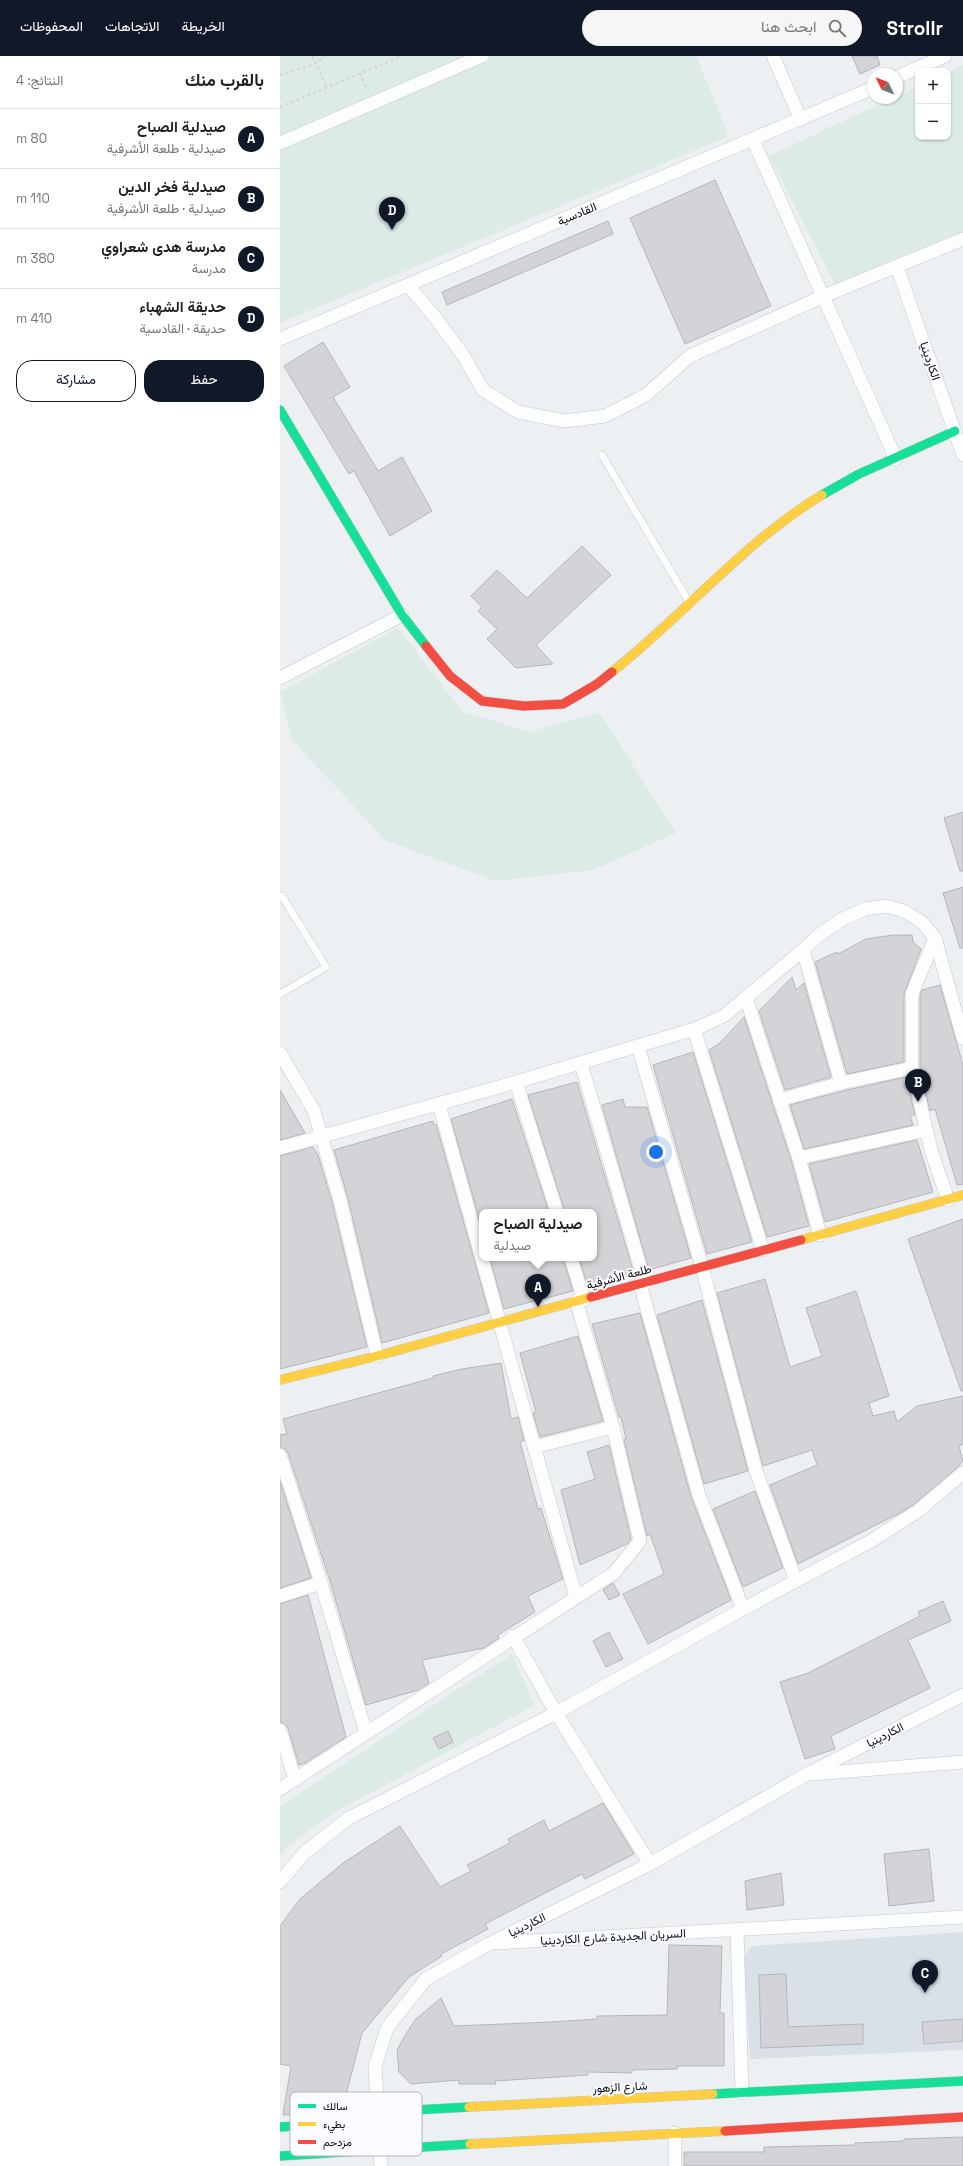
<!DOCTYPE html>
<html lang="ar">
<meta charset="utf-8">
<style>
body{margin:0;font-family:"Space Grotesk",Vazirmatn,sans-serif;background:#f6f6f6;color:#222;direction:rtl}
.controls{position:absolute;right:12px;top:12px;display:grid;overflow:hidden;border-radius:8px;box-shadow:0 1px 3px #0004}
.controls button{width:36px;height:36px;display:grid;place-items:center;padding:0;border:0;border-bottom:1px solid #e0e0e0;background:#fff;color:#222;font:20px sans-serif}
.compass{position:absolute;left:587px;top:12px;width:36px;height:36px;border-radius:50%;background:#fff;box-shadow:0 1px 3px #0004;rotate:313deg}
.you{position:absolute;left:376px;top:1096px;width:14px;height:14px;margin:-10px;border:3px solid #fff;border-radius:50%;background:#1a73e8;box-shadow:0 0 0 6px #1a73e833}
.badge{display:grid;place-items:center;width:26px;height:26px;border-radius:50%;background:#111827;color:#fff;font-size:13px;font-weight:700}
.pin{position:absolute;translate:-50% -33px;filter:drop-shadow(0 1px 2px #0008)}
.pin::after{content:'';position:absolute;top:21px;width:14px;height:12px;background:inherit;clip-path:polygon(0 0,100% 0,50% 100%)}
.popup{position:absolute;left:199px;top:1153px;width:118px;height:52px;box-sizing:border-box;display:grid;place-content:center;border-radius:8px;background:#fff;filter:drop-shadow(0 1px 3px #0005);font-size:13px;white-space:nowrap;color:#767676}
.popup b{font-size:15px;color:#222}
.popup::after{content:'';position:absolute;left:50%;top:100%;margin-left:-8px;border:8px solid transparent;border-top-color:#fff}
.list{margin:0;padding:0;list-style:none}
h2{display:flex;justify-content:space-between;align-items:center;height:52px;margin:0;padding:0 16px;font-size:17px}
h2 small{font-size:13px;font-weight:400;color:#767676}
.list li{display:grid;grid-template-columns:26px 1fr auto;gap:12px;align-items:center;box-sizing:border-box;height:60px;padding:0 16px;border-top:1px solid #e0e0e0}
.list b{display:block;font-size:15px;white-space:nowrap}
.list p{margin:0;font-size:13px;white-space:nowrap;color:#767676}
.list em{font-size:13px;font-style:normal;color:#767676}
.actions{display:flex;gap:8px;padding:12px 16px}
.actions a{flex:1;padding:9px 0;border:1px solid #111827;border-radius:16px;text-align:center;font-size:14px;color:#111827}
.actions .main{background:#111827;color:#fff}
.icon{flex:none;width:22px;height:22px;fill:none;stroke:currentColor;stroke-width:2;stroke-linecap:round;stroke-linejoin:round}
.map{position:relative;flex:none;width:683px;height:2110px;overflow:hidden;direction:ltr}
header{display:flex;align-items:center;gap:24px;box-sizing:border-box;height:56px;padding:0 20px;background:#111827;color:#fff}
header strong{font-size:19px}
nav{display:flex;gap:22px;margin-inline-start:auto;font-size:14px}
.search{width:280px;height:36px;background:#f6f6f6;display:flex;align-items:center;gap:10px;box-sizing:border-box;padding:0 14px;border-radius:22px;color:#767676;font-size:15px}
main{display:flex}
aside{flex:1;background:#fff}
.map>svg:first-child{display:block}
</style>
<header>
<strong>Strollr</strong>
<div class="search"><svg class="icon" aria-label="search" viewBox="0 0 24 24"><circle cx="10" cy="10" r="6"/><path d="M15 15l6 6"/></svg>ابحث هنا</div>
<nav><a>الخريطة</a><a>الاتجاهات</a><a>المحفوظات</a></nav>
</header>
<main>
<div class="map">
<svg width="683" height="2110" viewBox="0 0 683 2110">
<rect width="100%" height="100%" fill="#edf0f3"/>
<!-- built -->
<polygon fill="#d9e0e8" points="683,1876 683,1994 470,2003 464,1901 472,1890"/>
<!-- green -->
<g fill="#dcebe5">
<polygon points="0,0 416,0 449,80 0,267"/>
<polygon points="683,9 683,175 555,228 489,100 613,42 617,42 638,30 638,81 668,81 668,16"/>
<polygon points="118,572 182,655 249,676 319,656 396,777 313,814 215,825 105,784 13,685 0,636"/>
<polygon points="232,1598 255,1649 53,1757 9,1789 0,1799 0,1750"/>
</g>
<!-- building -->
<g fill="#d4d4d8" stroke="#b5b6b9">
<polygon points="572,0 597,0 600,9 580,18"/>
<polygon points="435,124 491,250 405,288 350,162"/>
<polygon points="328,165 333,178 167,249 162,236"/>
<polygon points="43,286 70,331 53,341 98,415 122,401 152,455 110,480 74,415 69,418 4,310"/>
<polygon points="302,490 331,519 256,589 273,608 236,612 207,583 217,573 198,555 202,551 191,540 217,514 247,542"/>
<polygon points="683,756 683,815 680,815 664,762"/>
<polygon points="683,831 683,892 680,892 663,837"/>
<polygon points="613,879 632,879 633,886 641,893 624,938 624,1006 567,1018 535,906 557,896 558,898 586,883"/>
<polygon points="512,921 516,934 524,927 551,1021 505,1034 479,955"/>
<polygon points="660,929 683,1009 683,1128 677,1129 655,1053 650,1055 640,1011 640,940 642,934"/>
<polygon points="464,961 511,1104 529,1170 487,1181 429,994 440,987"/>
<polygon points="413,996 472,1186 427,1198 373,1009"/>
<polygon points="626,1021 635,1059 630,1060 633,1069 524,1093 510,1049 563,1035"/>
<polygon points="297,1026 354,1218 308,1231 299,1202 314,1202 314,1156 285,1156 248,1039"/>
<polygon points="0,1034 25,1077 0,1084"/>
<polygon points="232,1043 269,1156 202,1156 202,1173 171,1063"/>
<polygon points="343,1043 345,1051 367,1051 411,1202 369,1214 322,1049"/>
<polygon points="153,1065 154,1069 156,1068 209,1257 102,1287 68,1142 54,1094"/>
<polygon points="637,1084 653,1136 545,1166 529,1108"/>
<polygon points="33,1091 38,1099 52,1146 87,1291 0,1313 0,1100"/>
<polygon points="683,1163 683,1335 681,1335 628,1183"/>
<polygon points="210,1202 283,1202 293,1235 224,1253"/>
<polygon points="485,1223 510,1311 542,1300 526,1252 576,1235 609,1340 589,1347 593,1360 614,1355 617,1366 637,1350 683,1340 683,1388 679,1390 683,1405 678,1411 633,1449 620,1457 518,1508 490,1429 537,1409 532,1394 483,1410 437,1237"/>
<polygon points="422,1244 468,1415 424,1428 377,1259"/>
<polygon points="360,1257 411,1441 451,1544 368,1588 343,1538 384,1518 370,1478 367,1480 344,1384 346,1383 341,1361 339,1361 312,1268"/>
<polygon points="298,1280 323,1365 260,1381 253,1357 256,1356 240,1297"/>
<polygon points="221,1307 231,1363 238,1361 244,1385 240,1386 258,1453 261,1452 283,1523 248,1540 255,1556 218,1579 219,1582 204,1592 142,1604 149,1627 138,1634 86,1649 50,1525 8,1397 5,1393 0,1391 0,1379 7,1378 3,1363 153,1322 153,1320 182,1313"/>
<polygon points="329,1389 351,1483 347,1488 300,1509 281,1434 315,1423 307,1396"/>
<polygon points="0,1425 31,1522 0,1532"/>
<polygon points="475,1435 503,1512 463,1531 433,1453"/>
<polygon points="333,1527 340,1539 329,1544 323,1534"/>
<polygon points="28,1539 66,1681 25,1707 19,1709 8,1672 5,1668 0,1666 0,1548"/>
<polygon points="663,1545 671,1565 628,1584 650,1632 551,1680 555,1693 525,1703 500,1626 528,1617 640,1560 638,1556"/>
<polygon points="329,1576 343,1603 326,1611 313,1585"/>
<polygon points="168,1675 173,1686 159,1693 153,1682"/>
<polygon points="323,1747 354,1798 305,1823 302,1818 205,1868 208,1873 161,1898 162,1900 129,1921 82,1977 62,2054 58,2056 3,2059 11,2010 0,2008 0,1870 20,1843 63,1807 120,1770 160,1831 191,1815 187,1809 230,1787 228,1783 264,1764 269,1775"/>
<polygon points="649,1793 654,1845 609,1850 604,1798"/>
<polygon points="501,1817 504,1849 467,1854 465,1825"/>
<polygon points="389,1889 442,1890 440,1957 444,1957 444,2010 397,2010 397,2013 352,2014 352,2017 308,2016 308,2019 215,2025 216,2028 179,2028 179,2024 131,2028 119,2016 117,1994 126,1978 135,1964 161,1942 174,1970 271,1966 317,1963 317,1960 387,1959"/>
<polygon points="506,1918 508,1971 583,1968 583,1988 481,1992 479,1919"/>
<polygon points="683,1963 683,1985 644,1988 642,1966"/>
<polygon points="683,2081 683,2110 404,2110 404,2096 484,2096 484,2091 575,2089 575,2087 624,2085 624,2083"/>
</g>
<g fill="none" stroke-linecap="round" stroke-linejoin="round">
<defs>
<g id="lane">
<polyline points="322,399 409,546"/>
<polyline points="0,938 46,911 2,840"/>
</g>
<g id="street">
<polyline points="493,0 521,64"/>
<polyline points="617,21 665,0"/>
<polyline points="473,84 616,403"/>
<polyline points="0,87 202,0"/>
<polyline points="617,211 683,399"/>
<polyline points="128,229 154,260 183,299 203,334 238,356 285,365 325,360 366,339 410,300 544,240 683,183"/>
<polyline points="0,283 593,32"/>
<polyline points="0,622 122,559"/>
<polyline points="655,882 632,938 632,1012 651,1094 668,1144"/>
<polyline points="523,894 561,1027"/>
<polyline points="466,942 519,1102 540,1179"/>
<polyline points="414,973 483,1194"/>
<polyline points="358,990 422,1211 476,1415 516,1525"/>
<polyline points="0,997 34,1055 60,1144 97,1300"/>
<polyline points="301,1007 365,1227"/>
<polyline points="236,1026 277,1156"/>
<polyline points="499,1044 561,1027 632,1012"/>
<polyline points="159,1048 296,1541"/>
<polyline points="0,1092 236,1026 418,972 445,959 523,894 539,879 563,863 585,853 606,850 624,855 642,866 655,882 683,982"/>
<polyline points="519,1102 646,1074"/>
<polyline points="291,1202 304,1244"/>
<polyline points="360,1228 419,1439 463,1553"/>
<polyline points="254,1391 333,1371"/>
<polyline points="0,1399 41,1527 86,1677"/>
<polyline points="0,1540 41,1527"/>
<polyline points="233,1580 276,1657 370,1808"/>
<polyline points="0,1674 15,1724"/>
<polyline points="533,1718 683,1706"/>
<polyline points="0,1733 334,1517 360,1485 333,1371 296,1245"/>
<polyline points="0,1826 24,1797 69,1762 276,1657 463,1553 591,1485 638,1455 683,1417"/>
<polyline points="457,1874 462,2037"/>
<polyline points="216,1887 683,1861"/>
<polyline points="101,2110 95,2011 107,1972 146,1923 209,1888 370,1808 527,1718 683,1639"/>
<polyline points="395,2110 395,2077"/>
</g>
<g id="fast">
<polyline points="0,354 122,559 146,590"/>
<polyline points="542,439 579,418 675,375"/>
<polyline points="433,2038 683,2025"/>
<polyline points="0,2071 98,2064 135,2054 189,2051"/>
<polyline points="0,2100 190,2088"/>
</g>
<g id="slow">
<path d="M332,616c53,-42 99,-92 151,-135 19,-15 38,-30 59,-42"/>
<polyline points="521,1184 683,1139"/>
<polyline points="0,1324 97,1300 311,1241"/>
<polyline points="189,2051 433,2038"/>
<polyline points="190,2088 445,2075"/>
</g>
<g id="jam">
<polyline points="146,590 170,620 202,645 244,650 283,648 317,628 332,616"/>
<polyline points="311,1241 521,1184"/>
<polyline points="445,2075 683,2061"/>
</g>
</defs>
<!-- lane casing -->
<use href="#lane" stroke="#c5c7ca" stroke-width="8"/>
<!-- street casing -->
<use href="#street" stroke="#c5c7ca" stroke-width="14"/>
<!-- fast casing -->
<use href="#fast" stroke="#c5c7ca" stroke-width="10"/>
<!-- slow casing -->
<use href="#slow" stroke="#c5c7ca" stroke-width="10"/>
<!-- jam casing -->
<use href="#jam" stroke="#c5c7ca" stroke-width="10"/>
<!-- path -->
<g stroke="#d6d6d8" stroke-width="2.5" stroke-dasharray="3 3" stroke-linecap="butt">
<polyline points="32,0 47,31"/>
<polyline points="80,17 88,35"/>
<polyline points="0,19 35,8 45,0"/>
<polyline points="0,51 122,0"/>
</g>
<!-- lane -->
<use href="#lane" stroke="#fcfdfd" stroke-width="7"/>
<!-- street -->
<use href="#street" stroke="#fcfdfd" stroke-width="13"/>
<!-- fast -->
<use href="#fast" stroke="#16e098" stroke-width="9"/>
<!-- slow -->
<use href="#slow" stroke="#ffcf43" stroke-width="9"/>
<!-- jam -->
<use href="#jam" stroke="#f24e42" stroke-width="9"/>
</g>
<g text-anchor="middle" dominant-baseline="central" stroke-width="4" stroke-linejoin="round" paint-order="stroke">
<!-- street labels -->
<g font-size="12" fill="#0d0e11" stroke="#fafcff">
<text transform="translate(297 158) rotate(-23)">القادسية</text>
<text transform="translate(650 305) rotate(71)">الكاردينيا</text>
<text transform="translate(339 1221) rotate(-15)">طلعة الأشرفية</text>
<text transform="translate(605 1679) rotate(-27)">الكاردينيا</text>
<text transform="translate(247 1869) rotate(-26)">الكاردينيا</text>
<text transform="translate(333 1881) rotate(-3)">السريان الجديدة شارع الكاردينيا</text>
<text transform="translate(340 2031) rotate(-3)">شارع الزهور</text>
</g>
</g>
<!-- legend -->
<rect x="10" y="2036" width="132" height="64" rx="6" fill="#fafcff" stroke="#b3b5b8" stroke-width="1"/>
<rect x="18" y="2048" width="18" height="4" fill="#16e098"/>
<rect x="18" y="2066" width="18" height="4" fill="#ffcf43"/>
<rect x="18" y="2084" width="18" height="4" fill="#f24e42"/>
<g font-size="11" fill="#0d0e11">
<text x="43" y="2054">سالك</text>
<text x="43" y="2072">بطيء</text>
<text x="43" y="2090">مزدحم</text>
</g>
</svg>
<div class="controls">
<button>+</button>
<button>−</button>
</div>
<svg class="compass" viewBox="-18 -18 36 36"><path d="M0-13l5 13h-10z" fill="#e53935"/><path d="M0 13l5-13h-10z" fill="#767676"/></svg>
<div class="you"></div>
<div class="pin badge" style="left:258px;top:1251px">A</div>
<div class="popup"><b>صيدلية الصباح</b>صيدلية</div>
<div class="pin badge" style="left:638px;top:1046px">B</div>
<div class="pin badge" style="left:645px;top:1937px">C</div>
<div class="pin badge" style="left:112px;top:174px">D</div>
</div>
<aside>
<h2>بالقرب منك<small>النتائج: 4</small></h2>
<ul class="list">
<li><span class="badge">A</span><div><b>صيدلية الصباح</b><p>صيدلية · طلعة الأشرفية</p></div><em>80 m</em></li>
<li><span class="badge">B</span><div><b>صيدلية فخر الدين</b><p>صيدلية · طلعة الأشرفية</p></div><em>110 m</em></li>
<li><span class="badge">C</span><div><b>مدرسة هدى شعراوي</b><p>مدرسة</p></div><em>380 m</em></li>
<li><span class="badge">D</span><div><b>حديقة الشهباء</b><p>حديقة · القادسية</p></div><em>410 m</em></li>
</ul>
<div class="actions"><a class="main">حفظ</a><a>مشاركة</a></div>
</aside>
</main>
